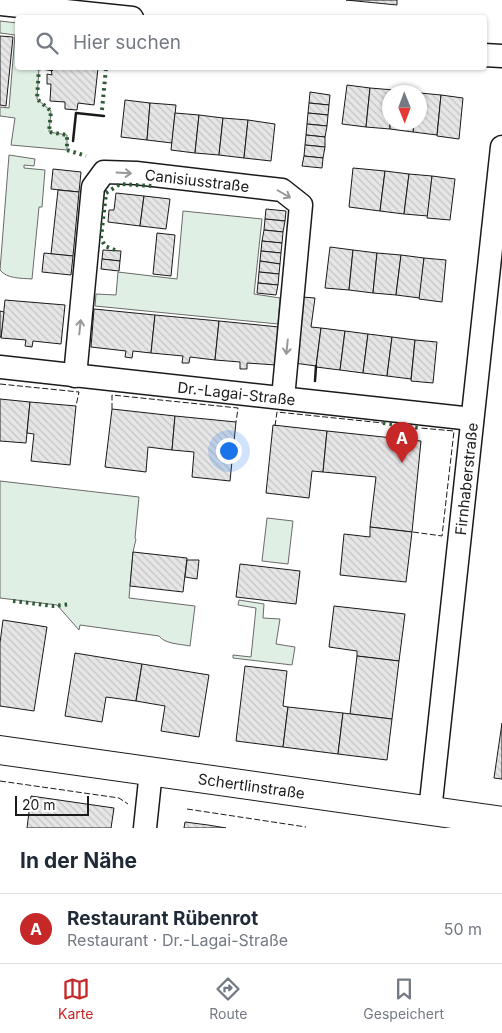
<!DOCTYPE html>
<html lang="de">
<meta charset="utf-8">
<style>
body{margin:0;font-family:Inter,sans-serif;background:#f6f6f7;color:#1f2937}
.compass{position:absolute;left:382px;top:85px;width:45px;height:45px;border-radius:50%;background:#fff;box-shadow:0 1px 4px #0004;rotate:179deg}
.scale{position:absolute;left:15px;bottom:12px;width:74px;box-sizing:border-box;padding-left:5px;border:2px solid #1a1a1a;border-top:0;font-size:14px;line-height:18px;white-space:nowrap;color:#1a1a1a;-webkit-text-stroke:4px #fff;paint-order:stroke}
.you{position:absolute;left:228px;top:450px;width:18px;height:18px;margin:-12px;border:4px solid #fff;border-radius:50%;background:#1a73e8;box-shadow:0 0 0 8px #1a73e833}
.badge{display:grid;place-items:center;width:32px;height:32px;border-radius:50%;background:#c62828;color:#fff;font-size:16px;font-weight:700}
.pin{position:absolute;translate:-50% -41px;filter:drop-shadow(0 1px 2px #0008)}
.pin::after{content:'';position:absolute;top:26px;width:18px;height:15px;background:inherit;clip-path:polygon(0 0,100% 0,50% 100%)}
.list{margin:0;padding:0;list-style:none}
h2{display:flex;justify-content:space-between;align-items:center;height:65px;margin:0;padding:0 20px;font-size:21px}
h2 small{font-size:16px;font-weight:400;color:#747a83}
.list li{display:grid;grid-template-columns:32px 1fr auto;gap:15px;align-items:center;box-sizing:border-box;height:70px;padding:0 20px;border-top:1px solid #e0e1e3}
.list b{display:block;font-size:19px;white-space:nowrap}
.list p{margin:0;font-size:16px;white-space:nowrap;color:#747a83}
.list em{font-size:16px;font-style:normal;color:#747a83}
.icon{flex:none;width:28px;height:28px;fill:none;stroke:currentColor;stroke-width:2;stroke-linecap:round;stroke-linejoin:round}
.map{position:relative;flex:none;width:502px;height:828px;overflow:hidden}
.search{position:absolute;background:#fff;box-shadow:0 1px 4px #0004;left:15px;right:15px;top:15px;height:55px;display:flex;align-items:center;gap:12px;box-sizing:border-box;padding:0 18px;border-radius:5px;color:#747a83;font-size:19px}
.sheet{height:135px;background:#fff}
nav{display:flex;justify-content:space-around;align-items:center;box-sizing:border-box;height:70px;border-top:1px solid #e0e1e3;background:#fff;font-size:14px;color:#747a83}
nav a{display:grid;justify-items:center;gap:2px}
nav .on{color:#c62828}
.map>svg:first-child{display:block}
</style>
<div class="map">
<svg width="502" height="828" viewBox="0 0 502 828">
<defs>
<pattern id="building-back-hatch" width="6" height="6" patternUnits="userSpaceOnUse" patternTransform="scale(1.25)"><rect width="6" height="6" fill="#e6e6e6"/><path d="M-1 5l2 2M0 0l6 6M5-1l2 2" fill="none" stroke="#c5c5c5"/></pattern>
</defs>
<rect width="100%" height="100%" fill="#fff"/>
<!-- green -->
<g fill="#e0efe3" stroke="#6a6a6a">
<polygon points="0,21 17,23 18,68 39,68 37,99 51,111 49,132 67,135 67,150 11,145 15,118 0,116 0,107 9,108 15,35 0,33"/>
<path d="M9,155l26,4 -1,7 -10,-1v3l21,2 -3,37h-3l-7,72c-11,-1 -25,0 -32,-9z"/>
<polygon points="183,211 262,219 254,294 280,298 278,324 95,306 96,294 116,295 118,272 177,279"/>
<path d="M0,481l139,16 -4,41 1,1 -3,13 -4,46 66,8 -5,40c-10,-2 -25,-2 -31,-10l-79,-11 -1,5 -22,-25 -57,-7z"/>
<polygon points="267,518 293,521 288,564 262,561"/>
<polygon points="239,600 264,604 263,618 280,619 276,644 295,647 292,665 233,658 233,655 251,657 256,608 238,605"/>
</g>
<!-- building -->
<g fill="url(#building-back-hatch)" stroke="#1a1a1a">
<polygon points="346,0 397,0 397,5"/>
<polygon points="0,36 13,37 6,106 0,105"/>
<polygon points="51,68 98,68 94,105 78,103 77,110 65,109 65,102 50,101 51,84 47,84 47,74 52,75"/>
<polygon points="347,85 370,88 366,127 342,124"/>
<polygon points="370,88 394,90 394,92 390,92 390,129 366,127"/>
<polygon points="310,92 330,95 329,105 309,103"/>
<polygon points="420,93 441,95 437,135 413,132 414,122 420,122"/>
<polygon points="441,95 463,98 459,139 437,136"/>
<polygon points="125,100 150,103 147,140 121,137"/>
<polygon points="150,103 176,105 172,143 147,140"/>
<polygon points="309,103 329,105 328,115 308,113"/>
<polygon points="175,113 199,115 195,153 171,150"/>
<polygon points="308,113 328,115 327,126 307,124"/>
<polygon points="199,115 223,118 219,155 195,153"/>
<polygon points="223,118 248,120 244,158 219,155"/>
<polygon points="248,120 275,124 271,161 244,158"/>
<polygon points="390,122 414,122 413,132 390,129"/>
<polygon points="307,124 327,126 325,137 306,135"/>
<polygon points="306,135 325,137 325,147 305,145"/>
<polygon points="305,145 325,147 323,158 304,156"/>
<polygon points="304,156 323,158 322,168 302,166"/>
<polygon points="353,168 385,171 380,211 349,207"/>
<polygon points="53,169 81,172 79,192 51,189"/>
<polygon points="385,171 409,174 404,214 380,211"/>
<polygon points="409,174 432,176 428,216 404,214"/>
<polygon points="432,176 455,179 450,220 427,218"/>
<polygon points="58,190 79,192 73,256 51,254"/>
<polygon points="116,193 144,196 140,226 108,222 109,210 114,210"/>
<polygon points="144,196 170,199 166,229 140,226"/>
<polygon points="266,209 286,211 285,221 265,219"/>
<polygon points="265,219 285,221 283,232 264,230"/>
<polygon points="264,230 283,232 282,243 262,241"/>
<polygon points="157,233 175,235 171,276 153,274"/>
<polygon points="262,241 282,243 281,253 261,251"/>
<polygon points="330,247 353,250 349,290 325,288"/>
<polygon points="103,250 121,251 120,261 102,259"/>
<polygon points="353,250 377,253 373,293 349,290"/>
<polygon points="261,251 281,253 280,264 260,261"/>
<polygon points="44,253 73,256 71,275 42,272"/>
<polygon points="377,253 401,255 396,295 373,293"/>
<polygon points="401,255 424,258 420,298 396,295"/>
<polygon points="424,258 446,260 442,302 419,299"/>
<polygon points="102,259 120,261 119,271 101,269"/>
<polygon points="260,261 280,264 279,274 259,272"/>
<polygon points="259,272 279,274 278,285 258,283"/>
<polygon points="258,283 278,285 276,295 257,293"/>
<polygon points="302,297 315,298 311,327 321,328 316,366 294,363"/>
<polygon points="5,300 65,305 61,344 33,341 32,347 25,346 26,340 1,338"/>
<polygon points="94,309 155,315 151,353 133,351 132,358 125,357 126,351 91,347"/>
<polygon points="0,311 4,312 1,337 0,337"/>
<polygon points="155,315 219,321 215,360 190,357 189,363 182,363 183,356 151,353"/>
<polygon points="219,321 279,327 276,365 247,363 247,369 240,369 240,362 215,360"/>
<polygon points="321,328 345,331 340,370 316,367"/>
<polygon points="345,331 368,334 363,373 340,370"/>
<polygon points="368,334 392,337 387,376 363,373"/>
<polygon points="392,337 415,340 411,379 387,376"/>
<polygon points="415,340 437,342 433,383 411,381"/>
<polygon points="0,399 30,402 26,443 0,441"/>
<polygon points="30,402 76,406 70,465 31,461 34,434 27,433"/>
<polygon points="112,409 175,416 172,450 148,447 146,472 105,467"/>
<polygon points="175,416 236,422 230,481 192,477 194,452 172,450"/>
<polygon points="273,425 327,431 323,472 312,471 309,498 266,493"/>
<polygon points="327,431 421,441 412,532 370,527 376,477 323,472"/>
<polygon points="370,527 412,532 406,582 340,575 344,534 370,537"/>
<polygon points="133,552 187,558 183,592 130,586"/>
<polygon points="187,560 199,560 197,579 185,577"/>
<polygon points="240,564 300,571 296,604 236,597"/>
<polygon points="334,606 405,614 399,661 357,656 357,651 329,647"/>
<polygon points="3,620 47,627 34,711 0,706 0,643"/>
<polygon points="75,653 142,664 136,701 106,697 102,722 65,716"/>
<polygon points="357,656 399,661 392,719 350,714"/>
<polygon points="142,664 209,675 199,737 161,731 165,706 136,701"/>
<polygon points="245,666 287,671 283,706 288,707 283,747 236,741"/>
<polygon points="288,707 343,713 338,754 283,747"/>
<polygon points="343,713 392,719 387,760 338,754"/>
<polygon points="502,723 502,779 494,778"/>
<polygon points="31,796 114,808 111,828 27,828"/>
<polygon points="185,822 208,825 226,828 184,828"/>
</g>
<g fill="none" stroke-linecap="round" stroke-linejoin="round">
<defs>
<g id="street">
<polyline points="0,4 132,18"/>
<polyline points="484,55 502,56"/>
<path id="s1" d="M0,367l472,52"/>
<path id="s2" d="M75,376l18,-189 11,-15 32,1 146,17 19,15 -18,193"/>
<path id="s3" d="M430,811l72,-664"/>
<polyline points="145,828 151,771"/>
</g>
<g id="secondary">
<path id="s4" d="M0,750l502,71"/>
</g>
</defs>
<!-- street casing -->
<use href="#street" stroke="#1a1a1a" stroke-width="25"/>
<!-- secondary casing -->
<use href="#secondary" stroke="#1a1a1a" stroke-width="30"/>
<!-- street -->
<use href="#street" stroke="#fff" stroke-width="22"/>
<!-- secondary -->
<use href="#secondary" stroke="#fff" stroke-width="28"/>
<!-- hedge -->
<g stroke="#2b5a34" stroke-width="4" stroke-dasharray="2.5 4" stroke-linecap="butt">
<polyline points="39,68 37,99 51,111 49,132 67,135 67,150 86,156"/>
<polyline points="102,110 106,68"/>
<polyline points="115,250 105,246 101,238 106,193 120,184 152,186"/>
<polyline points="383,423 420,428"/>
<polyline points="13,601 54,606 71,604"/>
</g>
<!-- fence -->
<g stroke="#1a1a1a" stroke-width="1" stroke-dasharray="6 2.5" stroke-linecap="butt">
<polyline points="0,384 79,392 76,406"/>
<polyline points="112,409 112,395 238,408 236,422"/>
<polyline points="275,426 277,412 383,423"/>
<polyline points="413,532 442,536 454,431 420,428"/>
<polyline points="0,781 119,798 128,804"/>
<polyline points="187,809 306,827"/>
</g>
<!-- wall -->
<g stroke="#1a1a1a" stroke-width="2.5">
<polyline points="40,68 52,70"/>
<polyline points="73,141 76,113 104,116"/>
<polyline points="315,381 316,366"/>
</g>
</g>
<!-- one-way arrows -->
<defs><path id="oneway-shaft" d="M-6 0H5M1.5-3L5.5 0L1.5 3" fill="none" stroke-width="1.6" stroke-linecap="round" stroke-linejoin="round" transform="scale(1.25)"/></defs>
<g stroke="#989898">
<use href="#oneway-shaft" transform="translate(124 173) rotate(3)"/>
<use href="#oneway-shaft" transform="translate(284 194) rotate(30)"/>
<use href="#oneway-shaft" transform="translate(80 327) rotate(-84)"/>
<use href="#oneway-shaft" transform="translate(287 347) rotate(96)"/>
</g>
<g text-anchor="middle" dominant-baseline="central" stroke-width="4" stroke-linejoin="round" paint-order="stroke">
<!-- street labels -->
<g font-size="15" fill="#1a1a1a" stroke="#fff">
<text stroke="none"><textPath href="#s2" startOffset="302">Canisiusstraße</textPath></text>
<text stroke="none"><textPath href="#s1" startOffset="238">Dr.-Lagai-Straße</textPath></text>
<text stroke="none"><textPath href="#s3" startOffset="334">Firnhaberstraße</textPath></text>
<text stroke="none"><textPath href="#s4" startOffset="254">Schertlinstraße</textPath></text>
</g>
</g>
</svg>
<svg class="compass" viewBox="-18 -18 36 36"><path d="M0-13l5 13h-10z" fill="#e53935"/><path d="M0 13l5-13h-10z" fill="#747a83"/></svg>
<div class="scale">20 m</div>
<div class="you"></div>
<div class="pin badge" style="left:402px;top:463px">A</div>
<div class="search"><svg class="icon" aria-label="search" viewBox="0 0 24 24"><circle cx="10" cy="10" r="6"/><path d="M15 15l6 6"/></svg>Hier suchen</div>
</div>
<section class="sheet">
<h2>In der Nähe<small></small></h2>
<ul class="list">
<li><span class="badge">A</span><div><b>Restaurant Rübenrot</b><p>Restaurant · Dr.-Lagai-Straße</p></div><em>50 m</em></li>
</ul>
</section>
<nav>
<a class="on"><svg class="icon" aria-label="map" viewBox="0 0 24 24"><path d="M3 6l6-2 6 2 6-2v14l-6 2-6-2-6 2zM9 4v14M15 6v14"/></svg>Karte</a>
<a><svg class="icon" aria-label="directions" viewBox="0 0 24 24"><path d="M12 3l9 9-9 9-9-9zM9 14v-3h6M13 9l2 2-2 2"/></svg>Route</a>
<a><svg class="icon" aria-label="saved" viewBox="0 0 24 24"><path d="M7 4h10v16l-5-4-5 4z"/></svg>Gespeichert</a>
</nav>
